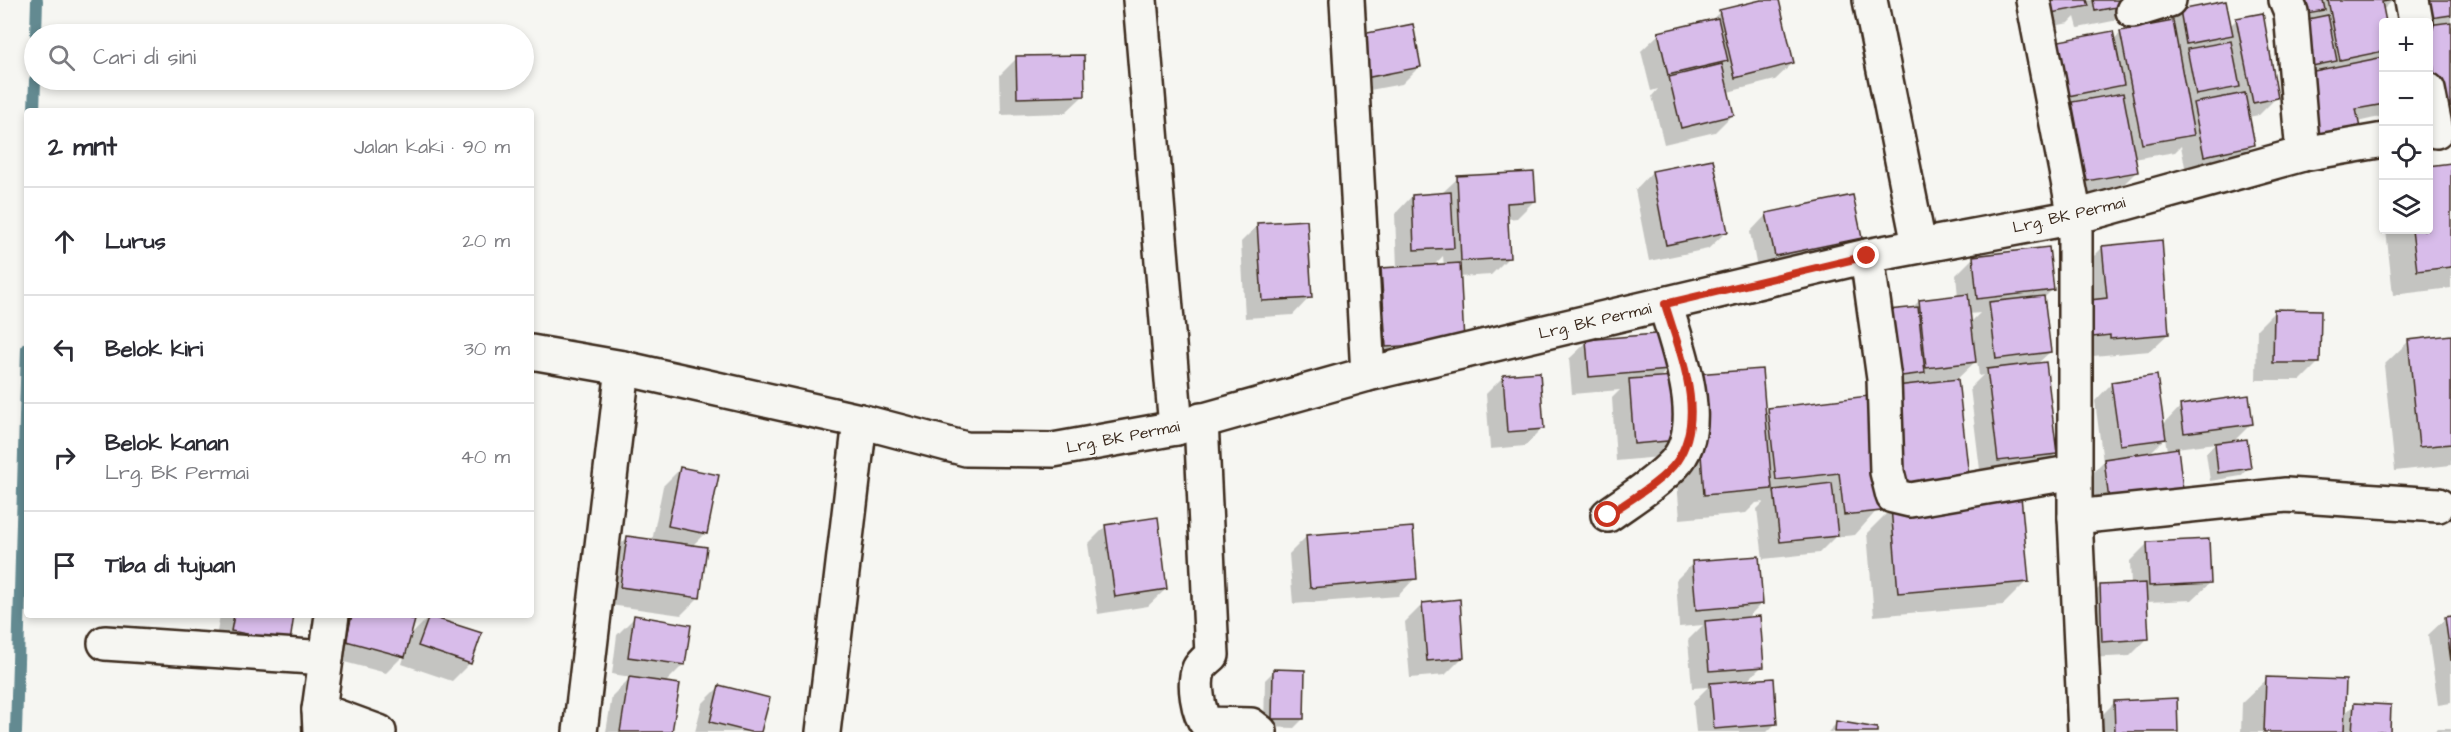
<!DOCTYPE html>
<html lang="id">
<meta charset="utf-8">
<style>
body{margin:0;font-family:"Architects Daughter",sans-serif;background:#f7f7f7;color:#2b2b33}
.controls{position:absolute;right:18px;top:18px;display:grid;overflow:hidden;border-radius:6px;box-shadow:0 3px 9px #0003}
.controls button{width:54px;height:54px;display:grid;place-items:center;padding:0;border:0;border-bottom:2px solid #e1e1e2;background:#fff;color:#2b2b33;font:30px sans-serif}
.stop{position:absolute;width:18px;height:18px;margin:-14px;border:4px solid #c8321e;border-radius:50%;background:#fff}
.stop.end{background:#c8321e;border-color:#fff;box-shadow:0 2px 6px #0008}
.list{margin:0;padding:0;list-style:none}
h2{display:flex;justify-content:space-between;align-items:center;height:78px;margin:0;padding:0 24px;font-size:26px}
h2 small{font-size:20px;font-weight:400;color:#7c7c81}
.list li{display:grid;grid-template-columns:39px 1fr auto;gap:18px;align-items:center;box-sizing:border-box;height:108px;padding:0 24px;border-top:2px solid #e1e1e2}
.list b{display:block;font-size:22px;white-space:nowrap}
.list p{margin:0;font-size:20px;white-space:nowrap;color:#7c7c81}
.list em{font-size:20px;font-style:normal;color:#7c7c81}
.icon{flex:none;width:33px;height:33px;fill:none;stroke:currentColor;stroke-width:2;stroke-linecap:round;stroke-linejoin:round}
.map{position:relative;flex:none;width:2451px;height:732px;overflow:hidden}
.search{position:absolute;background:#fff;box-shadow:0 3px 9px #0003;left:24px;top:24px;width:510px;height:66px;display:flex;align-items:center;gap:15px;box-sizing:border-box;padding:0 21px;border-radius:33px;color:#7c7c81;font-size:22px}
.panel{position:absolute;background:#fff;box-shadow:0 3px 9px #0003;left:24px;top:108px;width:510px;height:510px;border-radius:6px}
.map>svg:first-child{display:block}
</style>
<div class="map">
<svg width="2451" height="732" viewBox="0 0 2451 732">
<rect width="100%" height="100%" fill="#f6f6f2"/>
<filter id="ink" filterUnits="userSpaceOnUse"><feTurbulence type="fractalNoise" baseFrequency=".0167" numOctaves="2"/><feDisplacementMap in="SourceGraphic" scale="12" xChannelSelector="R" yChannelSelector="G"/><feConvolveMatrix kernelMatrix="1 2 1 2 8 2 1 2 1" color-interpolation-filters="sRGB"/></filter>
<g filter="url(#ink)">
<!-- shadow -->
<g fill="#0003" fill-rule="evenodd">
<polygon points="1767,0 1777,0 1793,63 1775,80 1728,92 1733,114 1715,132 1664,144 1652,96 1658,89 1651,91 1641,51 1659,34 1710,21 1720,12"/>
<polygon points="2023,0 2194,0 2165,6 2158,13 2119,21 2118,15 2113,21 2078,28 2075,17 2069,23 2029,31"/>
<polygon points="2289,0 2393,0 2382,11 2384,55 2379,60 2384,59 2384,116 2357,122 2293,154"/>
<polygon points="2409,0 2451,0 2451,120 2428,123 2428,22"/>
<polygon points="2180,11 2229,27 2237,19 2277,97 2259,115 2248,117 2253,145 2236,162 2186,172 2181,146 2175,152 2134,159 2137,171 2119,189 2070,198 2041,115 2121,32 2168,23"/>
<polygon points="1335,55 1420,66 1402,84 1343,95"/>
<polygon points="1017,58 1083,96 1065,113 1001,115 1000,75"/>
<polygon points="2451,165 2451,288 2393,295 2386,230 2428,230"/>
<polygon points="1652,172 1726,232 1708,249 1649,261 1635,190"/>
<path d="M1458,178l76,23 -17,17 -11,1 3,38 -18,18 -32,2 4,64 -94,22 -4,-76 17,-18 15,-1 -2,-54 17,-18 29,-2zM1443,256l1,10h-11z"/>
<polygon points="1767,214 1860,238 1843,256 1758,273 1750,232"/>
<polygon points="1258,225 1310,297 1293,315 1245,318 1241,242"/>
<polygon points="2103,247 2168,334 2150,351 2093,356 2093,352 2076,354 2085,265"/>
<path d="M1973,258l80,31 -10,10 7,53 -13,12 18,90 -18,17 -56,7 -11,-90 13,-13 -4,1 -2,-16 -21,20 11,96 60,105 -24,24 -129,11 -7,-83 27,-27 -15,2 -24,27 -20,2 -16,16 -56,6 -6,-50 7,-7 -8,1 -10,10 -66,6 -6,-76 -14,14 -44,4 -4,-63 8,-8 -48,4 -3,-35 18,-17 80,28 -8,8 105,36 5,-5 99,-1 -7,-78 50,-21 8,-8 39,-4 -2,-22zM1980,313l-10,10 -1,-9z"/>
<polygon points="2275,311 2319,362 2301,380 2256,380 2257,329"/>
<polygon points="2451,336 2451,465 2395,471 2384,365 2409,341"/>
<polygon points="1504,376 1542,429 1525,446 1490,449 1486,394"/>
<path d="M2112,383l51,42 18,-19 71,17 -19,19 16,25 -8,9 -31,5 -4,-28 10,-10 -40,5 -84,70 -5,-40 16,-16 -8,-61zM2165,438l2,13 -18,3z"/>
<polygon points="680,469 705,533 692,546 699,597 681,615 603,604 610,555 628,537 652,541 663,486"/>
<polygon points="1106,526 1166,589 1148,606 1098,614 1088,544"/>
<polygon points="1306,537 1415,578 1398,596 1293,604 1289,554"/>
<polygon points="2148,543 2210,583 2192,600 2146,602 2147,639 2130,656 2085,658 2083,604 2100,587 2131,585 2130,561"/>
<polygon points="1693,563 1761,604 1746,619 1762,666 1747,681 1776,723 1767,732 1696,732 1693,702 1708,687 1692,688 1688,640 1703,625 1679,627 1676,580"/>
<polygon points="1423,604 1463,657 1445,675 1410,678 1405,622"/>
<polygon points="220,615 293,615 288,641 214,649"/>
<polygon points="346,615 392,615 408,638 429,617 470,663 452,681 402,664 405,654 386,673 329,658"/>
<polygon points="635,617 683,665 664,684 671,732 606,732 612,696 631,677 612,674 617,635"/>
<polygon points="2451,617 2451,703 2438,705 2428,635 2446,618"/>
<polygon points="1274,671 1303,719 1294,728 1264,727 1265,680"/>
<polygon points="2267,679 2343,715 2354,705 2388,732 2241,732 2242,703"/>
<polygon points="719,687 760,732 695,732 702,704"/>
<polygon points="2115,702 2177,732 2098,732 2097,720"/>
<polygon points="1837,723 1875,732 1828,732"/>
<polygon points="2437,729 2451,729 2451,732 2434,732"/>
</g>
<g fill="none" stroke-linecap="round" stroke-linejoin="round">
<!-- stream -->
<g stroke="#648a91" stroke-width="12">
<polyline points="36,34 37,0"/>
<polyline points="34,111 35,80"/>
<polyline points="16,732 27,348"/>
</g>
</g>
<!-- building -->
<g fill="#d8bcea" stroke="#3b2a1e" stroke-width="1.5">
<polygon points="1761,0 1779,0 1794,63 1735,78 1719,10"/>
<polygon points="2043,0 2087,0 2089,6 2046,14"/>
<polygon points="2093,0 2131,0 2132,4 2095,11"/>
<polygon points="2299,0 2323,0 2325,10 2301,14"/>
<polygon points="2328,0 2394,0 2382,2 2386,22 2384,22 2384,51 2340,60"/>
<polygon points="2429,0 2451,0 2451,15 2431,18"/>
<polygon points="2226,1 2233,35 2186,44 2180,10"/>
<polygon points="2263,13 2278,98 2253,103 2236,18"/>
<polygon points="2328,15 2337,61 2307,67 2298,21"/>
<polygon points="1718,18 1728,61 1668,75 1658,32"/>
<polygon points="2173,21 2194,135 2142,144 2120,31"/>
<polygon points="2451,22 2451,106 2439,108 2428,25"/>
<polygon points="1413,24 1421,67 1360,79 1352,36"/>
<polygon points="2113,31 2124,85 2058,98 2048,43"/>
<polygon points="2231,41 2240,87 2196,95 2187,49"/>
<polygon points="1084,55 1085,96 1017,98 1016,56"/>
<polygon points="2384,57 2384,104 2356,109 2360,128 2311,137 2299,74"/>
<polygon points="1722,64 1734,115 1681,128 1669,77"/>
<polygon points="2123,93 2138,172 2087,181 2072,102"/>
<polygon points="2245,93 2255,145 2204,156 2193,103"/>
<polygon points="1713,159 1728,232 1666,245 1652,171"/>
<polygon points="2451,163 2451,267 2417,271 2412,230 2428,230 2428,166"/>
<polygon points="1534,172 1536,201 1507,203 1510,258 1461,261 1457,176"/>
<polygon points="1451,192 1454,248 1414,250 1412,195"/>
<polygon points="1853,195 1862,238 1775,256 1766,213"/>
<polygon points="1307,220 1312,298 1262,301 1257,223"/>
<polygon points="2162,240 2169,334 2110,339 2110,335 2093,337 2090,300 2107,298 2102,246"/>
<polygon points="2049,247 2054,290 1977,299 1973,256"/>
<polygon points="1460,263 1464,342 1386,347 1381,268"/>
<polygon points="1968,294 1976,362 1926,368 1919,300"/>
<polygon points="2044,296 2051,352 1996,359 1989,302"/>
<polygon points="1918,307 1925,373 1886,378 1878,311"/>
<polygon points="2274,309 2321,310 2320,363 2273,363"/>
<polygon points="1666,333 1669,370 1589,377 1586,340"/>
<polygon points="2451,335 2451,444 2419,447 2408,340"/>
<polygon points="2046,362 2057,454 1998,461 1987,369"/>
<polygon points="1762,369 1772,489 1704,495 1695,374"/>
<polygon points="1540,372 1544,429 1507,432 1503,375"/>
<polygon points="2157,375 2166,439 2120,445 2111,382"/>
<polygon points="1674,376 1679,440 1634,444 1629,379"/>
<polygon points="1958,379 1969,477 1898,485 1887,387"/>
<polygon points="2249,395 2253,424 2184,433 2180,405"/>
<polygon points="1868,396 1881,511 1844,515 1839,473 1776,480 1768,408"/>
<polygon points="2247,439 2251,468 2218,473 2215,443"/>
<polygon points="2178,448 2183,490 2109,501 2104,459"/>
<polygon points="680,467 719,475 707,534 668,526"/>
<polygon points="1832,483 1838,536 1780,542 1774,490"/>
<polygon points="2021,496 2029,582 1898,593 1891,507"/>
<polygon points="1158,517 1167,589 1115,597 1105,525"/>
<polygon points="1413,527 1417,579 1310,588 1306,535"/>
<polygon points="627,536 707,547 700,598 620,587"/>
<polygon points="2209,539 2211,583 2149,586 2147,542"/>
<polygon points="1759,556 1763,604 1696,610 1692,561"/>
<polygon points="2146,583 2149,639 2102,642 2100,585"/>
<polygon points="1460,599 1464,658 1427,661 1422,603"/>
<polygon points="234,615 294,615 290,642 231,631"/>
<polygon points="352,615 397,615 415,620 405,657 346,641"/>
<polygon points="634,615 691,625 685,665 628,657"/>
<polygon points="429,616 482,633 471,664 418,646"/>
<polygon points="1760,616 1764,667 1709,671 1705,621"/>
<polygon points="2451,616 2451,661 2445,617"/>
<polygon points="1273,669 1305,670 1304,719 1272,719"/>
<polygon points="629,677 680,684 672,732 620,732"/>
<polygon points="2266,677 2346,680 2344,732 2264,732"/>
<polygon points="1774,678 1777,724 1714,729 1710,683"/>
<polygon points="719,685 770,698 761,732 750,732 710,722"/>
<polygon points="2177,698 2178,732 2115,732 2114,701"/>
<polygon points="2354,703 2391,705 2390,732 2352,732"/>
<polygon points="1836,721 1877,728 1877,732 1835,732"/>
</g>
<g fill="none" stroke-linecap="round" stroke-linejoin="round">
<defs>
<g id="minor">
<polyline points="1140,0 1176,428"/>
<polyline points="1347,0 1368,374"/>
<polyline points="1870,0 1919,245"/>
<polyline points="2033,0 2075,217 2075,517 2085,732"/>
<polyline points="2286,0 2291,12 2303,154"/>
<polyline points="2412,0 2416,22"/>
<polyline points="2133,11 2169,0"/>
<polyline points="2428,90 2436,131"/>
<polyline points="1867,256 1884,379 1887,472 1893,496 1910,500 2075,472"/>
<polyline points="531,352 623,368 860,421 966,449 1053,450 1176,428 1368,374 1867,256 2075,217 2303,154 2384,140"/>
<path d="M1201,420l11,235c-4,4 -10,8 -13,14 -6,14 -1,44 8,55l44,1 9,7"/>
<path d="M1608,515c22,-16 47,-31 66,-51 36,-37 3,-118 -9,-160"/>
<polyline points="2075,517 2286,495 2438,505"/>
<polyline points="105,643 326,658"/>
<polyline points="319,710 379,732"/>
<polyline points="320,732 319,710 332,615"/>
<polyline points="580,732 623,368"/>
<polyline points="823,732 860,421"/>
</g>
</defs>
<!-- minor casing -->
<use href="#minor" stroke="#3b2a1e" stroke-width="38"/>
<!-- minor -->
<use href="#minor" stroke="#f6f6f2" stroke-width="33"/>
</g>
</g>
<g fill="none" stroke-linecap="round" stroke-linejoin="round" filter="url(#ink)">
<!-- route -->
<path stroke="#c8321e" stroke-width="8" d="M1608,515c20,-14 55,-34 69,-54 31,-46 2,-110 -12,-157l202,-48"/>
</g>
<g text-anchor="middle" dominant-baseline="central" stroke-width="4.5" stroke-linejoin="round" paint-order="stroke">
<!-- street labels -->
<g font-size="16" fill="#3b2a1e" stroke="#f6f6f2">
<text transform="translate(2069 215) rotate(-13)">Lrg. BK Permai</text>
<text transform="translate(1595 321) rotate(-13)">Lrg. BK Permai</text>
<text transform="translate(1123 437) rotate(-11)">Lrg. BK Permai</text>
</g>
</g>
</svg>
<div class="controls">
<button>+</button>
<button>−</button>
<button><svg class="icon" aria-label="locate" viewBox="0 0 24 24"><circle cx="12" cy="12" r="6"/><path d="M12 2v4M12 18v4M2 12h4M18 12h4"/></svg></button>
<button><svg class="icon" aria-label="layers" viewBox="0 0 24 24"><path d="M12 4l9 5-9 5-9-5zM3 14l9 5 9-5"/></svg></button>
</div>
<div class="stop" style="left:1608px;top:515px"></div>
<div class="stop end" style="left:1867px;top:256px"></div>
<div class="search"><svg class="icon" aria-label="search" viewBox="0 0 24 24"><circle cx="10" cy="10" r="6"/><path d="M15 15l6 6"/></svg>Cari di sini</div>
<section class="panel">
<h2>2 mnt<small>Jalan kaki · 90 m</small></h2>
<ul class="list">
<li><svg class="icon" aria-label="ahead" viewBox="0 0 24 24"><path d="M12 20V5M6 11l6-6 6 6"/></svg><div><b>Lurus</b></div><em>20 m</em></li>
<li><svg class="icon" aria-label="left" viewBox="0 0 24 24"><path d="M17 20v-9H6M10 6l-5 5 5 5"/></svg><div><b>Belok kiri</b></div><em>30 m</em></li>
<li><svg class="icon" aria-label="right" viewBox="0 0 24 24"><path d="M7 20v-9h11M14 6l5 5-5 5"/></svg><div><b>Belok kanan</b><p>Lrg. BK Permai</p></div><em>40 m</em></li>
<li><svg class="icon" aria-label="arrive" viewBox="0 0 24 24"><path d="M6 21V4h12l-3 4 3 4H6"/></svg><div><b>Tiba di tujuan</b></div></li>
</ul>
</section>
</div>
